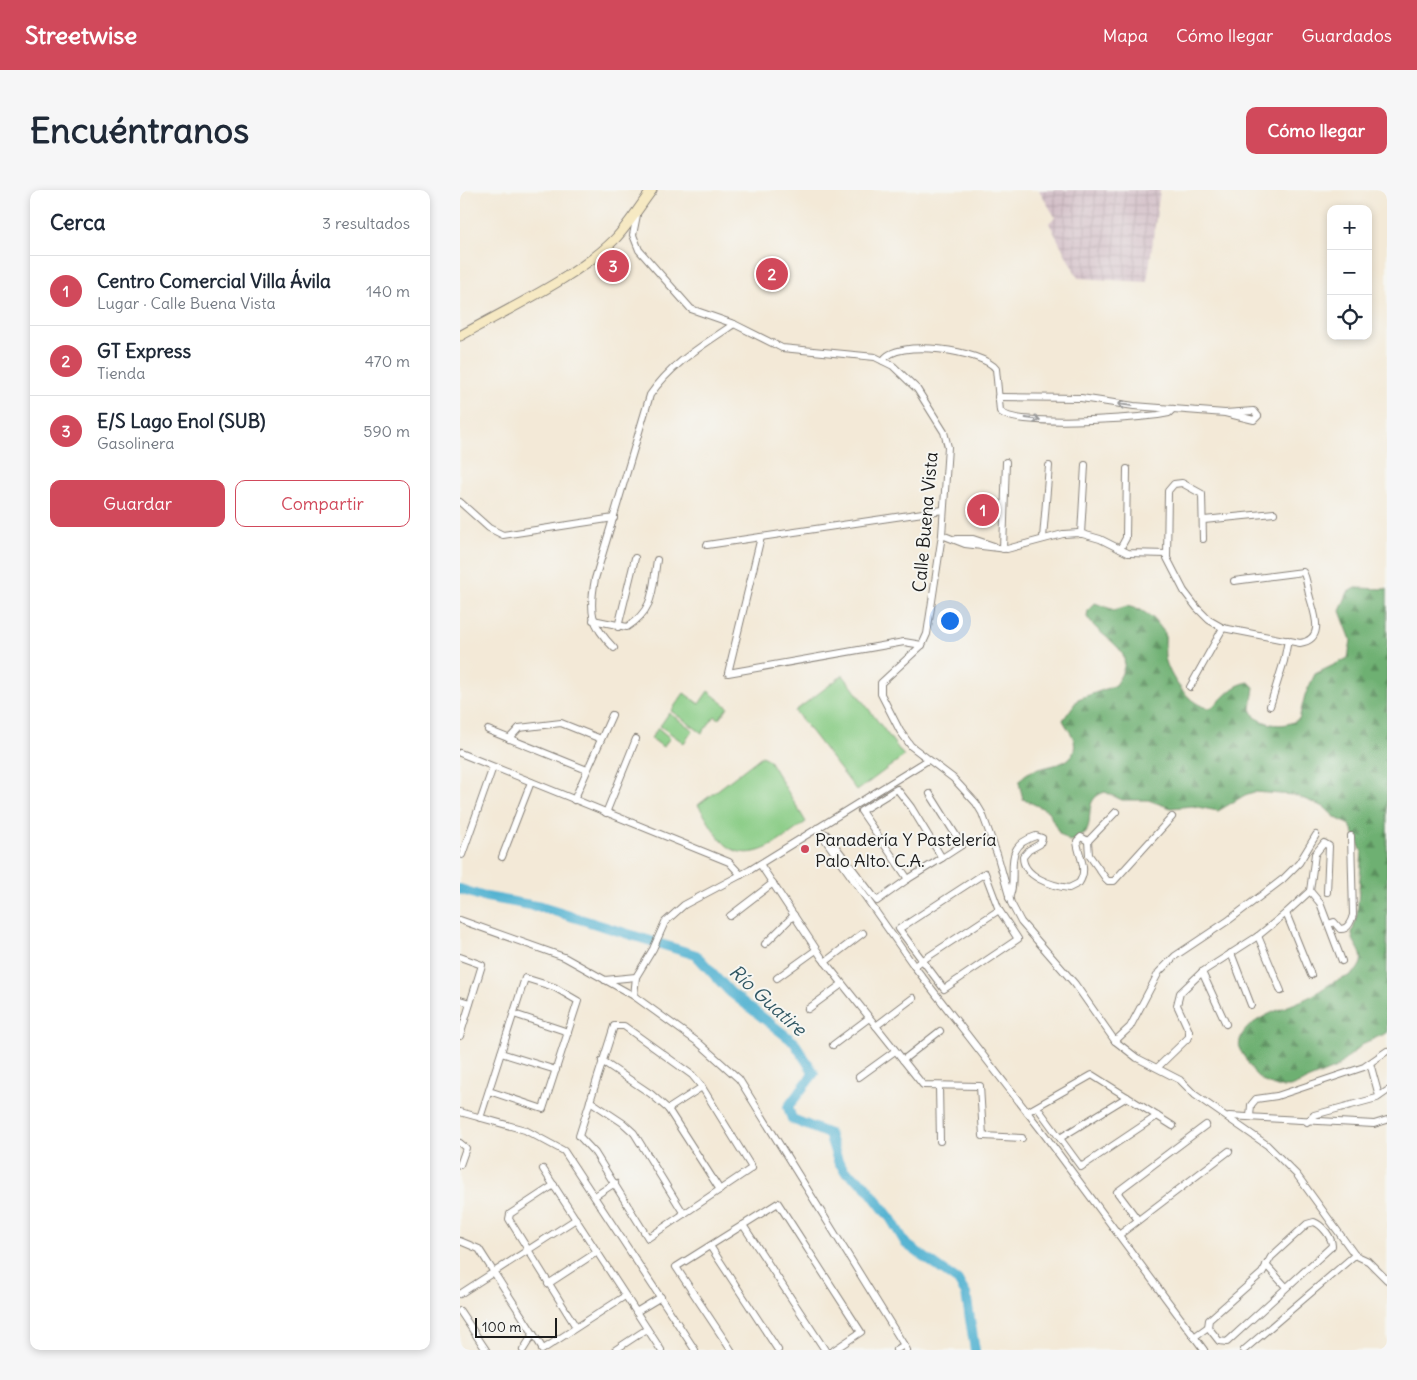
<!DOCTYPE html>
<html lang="es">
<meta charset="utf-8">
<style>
body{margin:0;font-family:Delius,sans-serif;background:#f6f6f7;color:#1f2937}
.controls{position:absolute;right:15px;top:15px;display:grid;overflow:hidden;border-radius:10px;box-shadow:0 2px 8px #0003}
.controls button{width:45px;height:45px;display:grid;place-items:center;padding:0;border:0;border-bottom:1px solid #e0e1e3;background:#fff;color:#1f2937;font:25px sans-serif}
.scale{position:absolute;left:15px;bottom:12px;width:82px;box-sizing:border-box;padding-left:5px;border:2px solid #1c1c1c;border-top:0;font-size:14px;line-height:18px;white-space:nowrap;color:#1c1c1c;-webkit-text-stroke:4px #f6f6f2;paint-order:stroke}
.you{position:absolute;left:489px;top:430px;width:18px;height:18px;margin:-12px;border:4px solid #fff;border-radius:50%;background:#1a73e8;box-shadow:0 0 0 8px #1a73e833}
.badge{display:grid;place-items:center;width:32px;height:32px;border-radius:50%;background:#d1495b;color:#fff;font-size:16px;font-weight:700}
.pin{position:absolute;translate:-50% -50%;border:2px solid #fff;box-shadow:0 1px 5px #0006}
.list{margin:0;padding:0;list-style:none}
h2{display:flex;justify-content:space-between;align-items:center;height:65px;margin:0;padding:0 20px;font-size:21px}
h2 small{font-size:16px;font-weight:400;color:#747a83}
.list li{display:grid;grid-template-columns:32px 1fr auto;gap:15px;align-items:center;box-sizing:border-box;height:70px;padding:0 20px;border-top:1px solid #e0e1e3}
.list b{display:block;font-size:19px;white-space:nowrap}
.list p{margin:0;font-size:16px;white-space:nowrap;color:#747a83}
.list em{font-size:16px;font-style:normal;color:#747a83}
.actions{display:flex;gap:10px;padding:15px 20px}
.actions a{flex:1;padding:11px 0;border:1px solid #d1495b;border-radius:10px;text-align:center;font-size:18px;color:#d1495b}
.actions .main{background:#d1495b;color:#fff}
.icon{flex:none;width:28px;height:28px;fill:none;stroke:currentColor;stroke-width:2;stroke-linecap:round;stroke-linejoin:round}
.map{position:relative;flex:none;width:927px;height:1160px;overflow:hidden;border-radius:10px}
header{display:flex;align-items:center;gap:30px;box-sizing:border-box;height:70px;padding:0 25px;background:#d1495b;color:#fff}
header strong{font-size:24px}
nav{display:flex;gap:28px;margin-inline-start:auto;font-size:18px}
.intro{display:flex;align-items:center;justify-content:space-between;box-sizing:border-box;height:120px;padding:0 30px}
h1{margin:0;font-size:35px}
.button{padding:12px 22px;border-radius:10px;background:#d1495b;color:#fff;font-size:18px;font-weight:700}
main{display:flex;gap:30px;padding:0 30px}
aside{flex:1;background:#fff;border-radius:10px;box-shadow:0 2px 8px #0003}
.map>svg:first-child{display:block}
</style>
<header>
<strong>Streetwise</strong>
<nav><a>Mapa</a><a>Cómo llegar</a><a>Guardados</a></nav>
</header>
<div class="intro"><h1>Encuéntranos</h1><a class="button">Cómo llegar</a></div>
<main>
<aside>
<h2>Cerca<small>3 resultados</small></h2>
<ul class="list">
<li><span class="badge">1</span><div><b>Centro Comercial Villa Ávila</b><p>Lugar · Calle Buena Vista</p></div><em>140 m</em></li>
<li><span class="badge">2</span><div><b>GT Express</b><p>Tienda</p></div><em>470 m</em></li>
<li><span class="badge">3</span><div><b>E/S Lago Enol (SUB)</b><p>Gasolinera</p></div><em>590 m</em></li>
</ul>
<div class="actions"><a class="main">Guardar</a><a>Compartir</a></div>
</aside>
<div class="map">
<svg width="927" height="1160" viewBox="0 0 927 1160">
<defs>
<pattern id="industrial-grid" width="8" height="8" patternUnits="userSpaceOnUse" patternTransform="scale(1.25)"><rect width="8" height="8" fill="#d2bdc6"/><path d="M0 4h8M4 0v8" fill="none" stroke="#b4a2aa"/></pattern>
<pattern id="forest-firs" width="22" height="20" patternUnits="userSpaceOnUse" patternTransform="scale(1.25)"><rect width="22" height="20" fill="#6eb072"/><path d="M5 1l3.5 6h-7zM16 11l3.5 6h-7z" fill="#5a8e5d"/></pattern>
</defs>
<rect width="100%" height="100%" fill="#f6f6f2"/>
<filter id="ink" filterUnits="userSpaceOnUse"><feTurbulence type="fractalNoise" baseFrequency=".02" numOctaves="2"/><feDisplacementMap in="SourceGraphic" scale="10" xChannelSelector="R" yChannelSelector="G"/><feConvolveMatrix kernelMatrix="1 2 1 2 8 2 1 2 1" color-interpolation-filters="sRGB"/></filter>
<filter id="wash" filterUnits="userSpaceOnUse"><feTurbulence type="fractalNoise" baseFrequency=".0096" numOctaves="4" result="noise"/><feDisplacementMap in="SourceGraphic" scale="20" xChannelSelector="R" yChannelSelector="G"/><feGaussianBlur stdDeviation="1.12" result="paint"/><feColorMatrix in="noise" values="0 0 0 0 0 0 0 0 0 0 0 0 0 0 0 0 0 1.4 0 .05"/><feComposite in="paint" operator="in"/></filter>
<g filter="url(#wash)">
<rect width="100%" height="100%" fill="#f3e9d7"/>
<!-- industrial -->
<polygon fill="url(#industrial-grid)" points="579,0 700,0 687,92 618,88 589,33 595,27"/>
<!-- forest -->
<path fill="url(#forest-firs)" stroke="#456647" d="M896,398l31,1v444l-23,10 -28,25 -46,19h-13l-13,-5 -9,-8 -15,-24c-7,-29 47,-42 65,-51 10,-4 18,-11 27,-16 10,-6 22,-5 28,-18 6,-13 -8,-20 -8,-32l5,-18 5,-63 -12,-27 -14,-7 -12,-11 -30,-12 -40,-3 -9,3 -27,16 -26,-5 -21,2 -23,-8h-26l-17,-8c-22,7 -11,25 -19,41l-10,7 -7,1 -10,-8 -11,-22 -25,-12 -4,-16c8,-24 62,-8 55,-43 -2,-7 -8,-13 -11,-20l15,-21 36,-13c29,-38 -10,-42 -27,-69l1,-7 7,-7 19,7 13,-4 14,4 12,8 12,15c1,8 -1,16 0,24 3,18 25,50 45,51 15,-9 18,-22 39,-26l5,5 -3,22 4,8c15,9 29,11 44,2l6,-24 10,-21 33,-16 3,-18 -11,-29 8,-19z"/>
<!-- pitch -->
<g fill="#89cc85" stroke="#527450">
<polygon points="383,485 444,566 397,601 335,521"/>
<polygon points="248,501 268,517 259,529 255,526 242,543 211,521 224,503 239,514"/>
<polygon points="209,523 233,540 224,553 200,536"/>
<polygon points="198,538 210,548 203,557 191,548"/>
<path d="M302,566l7,4 37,62c-23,16 -57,48 -84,19 -9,-10 -16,-24 -24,-36z"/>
</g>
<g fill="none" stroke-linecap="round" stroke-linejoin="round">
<!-- river -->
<polyline stroke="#53b2d1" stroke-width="10" points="0,699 21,706 81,717 236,765 270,802 334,852 354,883 328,917 332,929 369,944 378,971 385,981 404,994 431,1029 446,1054 498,1091 506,1104 515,1160"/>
</g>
</g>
<g filter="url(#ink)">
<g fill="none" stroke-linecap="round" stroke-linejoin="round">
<defs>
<g id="minor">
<polyline points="177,25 173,45 179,60 231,119 274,134 322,158 415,167 433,176 457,199 484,242 488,257 482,345 467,444 462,455 421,493 421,504 440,541 451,556 493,588 516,613 522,623 537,664 551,713 561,732 615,794 655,851 677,868 720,890 735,905 807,955 837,985 895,1065 908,1071 927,1090"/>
<path d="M423,171c12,-24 101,-10 113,8l4,42c14,17 133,7 158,4l11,-2 4,-4"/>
<polyline points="538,207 621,208 674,216 765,223 794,230 798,226 794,221 765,223"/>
<polyline points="0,312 29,338 43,345 154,328"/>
<polyline points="744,330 814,323"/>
<polyline points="621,344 625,275"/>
<polyline points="482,345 505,354 547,359 603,344 619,343 640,349 668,363 707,364"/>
<polyline points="301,347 268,483 444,452 462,455"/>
<polyline points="583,348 589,276"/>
<polyline points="497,349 513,349 534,356"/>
<path d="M743,349l-1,-45 -20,-11 -8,1 -6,7 -1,67 17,33 13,17 12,12 14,8 77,15c27,-4 13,-32 9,-49 -2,-7 -2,-16 -6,-22l-69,9"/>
<polyline points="247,355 483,320"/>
<polyline points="543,359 546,272"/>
<polyline points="660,359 666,348 667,279"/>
<path d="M133,430l34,7c28,-18 25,-37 30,-67"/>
<polyline points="158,437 175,368"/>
<path d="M154,458c-24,-24 -25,-37 -19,-69l55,-184c22,-32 52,-49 84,-71"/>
<polyline points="730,497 763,438"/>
<polyline points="810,516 824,471 828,450"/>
<polyline points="28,540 127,580"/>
<polyline points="49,549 59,538 101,533 141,549"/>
<polyline points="0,563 269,672 281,685"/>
<polyline points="114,610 152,525"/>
<polyline points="146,623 176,549"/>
<polyline points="357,638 454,776 581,940 744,1160"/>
<polyline points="366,644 417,711 448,689 401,621 437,599 451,617 482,668 502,655 470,604"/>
<polyline points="628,651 629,665 646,689 648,691 654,691 712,627"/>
<polyline points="628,651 656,622"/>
<polyline points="2,665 33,577"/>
<polyline points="42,667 71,592"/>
<polyline points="300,674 362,768 463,895 520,896 523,946 562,948"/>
<polygon points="525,683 539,720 558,749 484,799 439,739"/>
<polyline points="448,689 482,668"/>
<polyline points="850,701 860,713 882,771"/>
<path d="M549,708c11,-23 -10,-51 27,-62l6,2 -2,6 -11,6 -6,7c0,20 30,29 46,31l10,-5c10,-15 -1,-27 -2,-42l4,-4 7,4"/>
<polyline points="826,723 851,785"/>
<polyline points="270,726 313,693"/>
<polyline points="0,730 104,767 174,806 239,853 279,889 447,1160"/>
<path d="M868,734l6,-2 6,7c8,1 11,-7 13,-14l-2,-79"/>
<polyline points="798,746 821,801"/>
<polyline points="305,754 334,725"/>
<polyline points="771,763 791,815"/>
<polyline points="0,767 22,775 0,846"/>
<polyline points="365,772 403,743"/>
<polyline points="454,776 539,720"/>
<polyline points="742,782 766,834"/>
<polyline points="317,788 356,760"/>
<polyline points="145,790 176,787"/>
<polyline points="174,806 176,787 193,759 205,732 224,715 290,680 468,570"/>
<polyline points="0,810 10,813"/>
<polyline points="348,819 382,794"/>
<polyline points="54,824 108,842"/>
<polygon points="154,836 164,836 232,885 242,897 292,978 188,1048 135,963 119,946"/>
<polyline points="416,836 453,808"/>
<polyline points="655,851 670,837 699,782 715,766 769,730 823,689 839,673 856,645"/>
<polyline points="373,855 409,828"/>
<polyline points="41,863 96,880"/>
<polyline points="443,870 480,841"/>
<polyline points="142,871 191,904 208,919 260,1000"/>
<polyline points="910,873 919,906"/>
<polyline points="698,877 729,847 729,841 717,815 720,803 742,782 798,746 826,723 850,701 855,664 864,653 869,656 867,702"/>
<polyline points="399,887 435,861"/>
<polyline points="479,896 480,951"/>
<polyline points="130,911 163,933 174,943 224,1024"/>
<polyline points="577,917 621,977 697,926"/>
<polyline points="208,919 242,897"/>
<polyline points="0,922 65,940 104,961 235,1160"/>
<polyline points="567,922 632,885 713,936"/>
<polyline points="769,926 914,934 927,930"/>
<polyline points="790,927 791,915 796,909 817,906 904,877 927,861"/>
<polyline points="20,928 65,788 94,797 118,811 83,919 29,901"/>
<polyline points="847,932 854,925 917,908 927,901"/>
<polyline points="600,948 667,907"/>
<polyline points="0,953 6,958 0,975"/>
<polyline points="83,979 201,1160"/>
<polyline points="94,995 50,1024 49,1029 116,1137"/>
<polyline points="135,1006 155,993"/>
<polyline points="678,1030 657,1002 746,935"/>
<path d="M854,1032c8,3 18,15 18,24l-105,96 -8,-1 -11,-14 1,-7 53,-47 9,-16 36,-33z"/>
<polyline points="283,1035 365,1160"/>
<polyline points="659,1045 769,961"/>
<polyline points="0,1051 19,1059 83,1159"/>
<polyline points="250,1056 318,1160"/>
<polyline points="806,1075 826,1097"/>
<polyline points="88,1094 137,1062"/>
<polyline points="0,1104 116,1029"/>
<polyline points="0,1121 26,1160"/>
<polyline points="176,1122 201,1107"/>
<polyline points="734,1147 748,1137"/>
<polyline points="63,1160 73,1144"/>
<polyline points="82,1160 165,1106"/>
<polyline points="155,1160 187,1139"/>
<polyline points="271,1160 216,1077 318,1013 401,1142 374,1160"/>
<polyline points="436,1160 444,1155"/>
<polyline points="784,1160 895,1065"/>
</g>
<path id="secondary" d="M0,146c46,-26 119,-60 155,-97 14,-15 25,-33 37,-49"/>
</defs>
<!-- minor casing -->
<use href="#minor" stroke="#88827a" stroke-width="8"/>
<!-- secondary casing -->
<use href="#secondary" stroke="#88827a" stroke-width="11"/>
<!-- minor -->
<use href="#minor" stroke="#fff" stroke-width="6"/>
<!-- secondary -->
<use href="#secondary" stroke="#f6e9c3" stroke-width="9"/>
</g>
<!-- one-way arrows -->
<defs><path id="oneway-shaft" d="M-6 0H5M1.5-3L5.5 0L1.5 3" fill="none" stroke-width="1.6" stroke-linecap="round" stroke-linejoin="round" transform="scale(1.25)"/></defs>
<g stroke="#999">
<use href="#oneway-shaft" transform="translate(665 215) rotate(-172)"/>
<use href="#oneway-shaft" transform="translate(573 229) rotate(8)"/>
</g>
</g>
<!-- markers -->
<circle fill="#d1495b" stroke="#f6f6f2" stroke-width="2" cx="345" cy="659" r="5"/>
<g text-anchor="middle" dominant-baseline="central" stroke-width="4" stroke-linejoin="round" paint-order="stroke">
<!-- street labels -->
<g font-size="18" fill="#1c1c1c" stroke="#f6f6f2">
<text transform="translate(465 332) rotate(-85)">Calle Buena Vista</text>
</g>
<!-- poi labels -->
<g font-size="18" fill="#1c1c1c" stroke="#f6f6f2" text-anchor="start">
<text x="355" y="649">Panadería Y Pastelería<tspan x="355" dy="21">Palo Alto. C.A.</tspan></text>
</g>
<!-- water labels -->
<g font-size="19" font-style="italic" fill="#325864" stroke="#f6f6f2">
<text transform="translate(308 810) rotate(42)">Río Guatire</text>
</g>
</g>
</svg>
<div class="controls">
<button>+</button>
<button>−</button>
<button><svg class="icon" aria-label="locate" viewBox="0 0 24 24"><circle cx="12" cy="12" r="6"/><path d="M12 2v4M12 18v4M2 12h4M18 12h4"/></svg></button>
</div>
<div class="scale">100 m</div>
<div class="you"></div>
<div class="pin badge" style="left:523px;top:320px">1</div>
<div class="pin badge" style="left:312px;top:84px">2</div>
<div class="pin badge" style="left:153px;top:76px">3</div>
</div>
</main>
